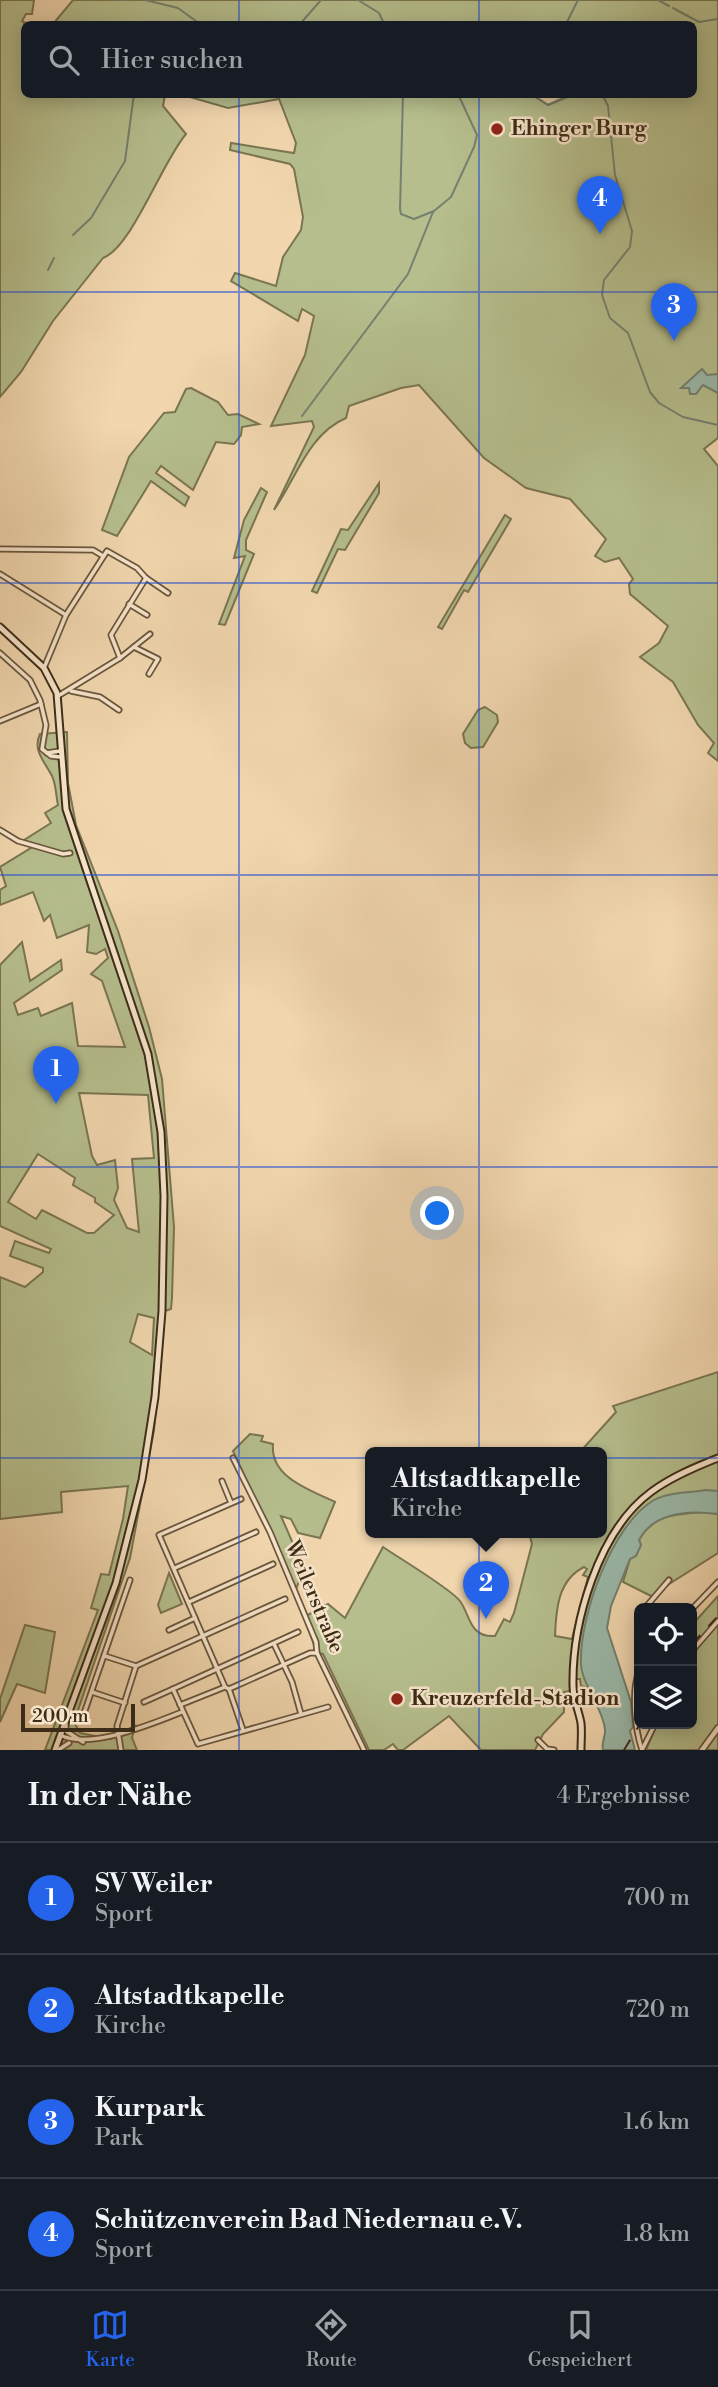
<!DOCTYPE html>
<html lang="de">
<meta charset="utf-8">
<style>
body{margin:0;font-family:"Libre Bodoni",serif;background:#242831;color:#f1f3f6}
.controls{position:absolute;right:21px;bottom:21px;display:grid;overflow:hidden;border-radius:10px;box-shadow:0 4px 18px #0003}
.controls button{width:63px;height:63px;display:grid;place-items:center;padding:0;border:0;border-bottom:2px solid #363941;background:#171b24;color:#f1f3f6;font:35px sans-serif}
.scale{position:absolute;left:21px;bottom:18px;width:114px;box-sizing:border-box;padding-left:7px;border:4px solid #3d2c17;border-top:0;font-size:19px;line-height:24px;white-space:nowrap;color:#3d2c17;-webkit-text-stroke:5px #f6e4ca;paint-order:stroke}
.you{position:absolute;left:438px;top:1214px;width:24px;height:24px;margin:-18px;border:5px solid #fff;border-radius:50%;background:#1a73e8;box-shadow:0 0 0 10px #1a73e833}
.badge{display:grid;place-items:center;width:46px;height:46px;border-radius:50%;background:#2563eb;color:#fff;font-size:23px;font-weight:700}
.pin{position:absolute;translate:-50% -58px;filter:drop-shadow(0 2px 4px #0008)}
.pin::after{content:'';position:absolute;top:37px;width:24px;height:21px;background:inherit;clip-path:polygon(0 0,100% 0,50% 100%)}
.popup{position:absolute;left:365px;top:1447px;width:242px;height:91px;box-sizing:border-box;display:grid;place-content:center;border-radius:10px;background:#171b24;filter:drop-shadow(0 2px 5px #0005);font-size:23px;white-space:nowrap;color:#9ea1a6}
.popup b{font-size:26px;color:#f1f3f6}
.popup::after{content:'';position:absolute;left:50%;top:100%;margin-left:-14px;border:14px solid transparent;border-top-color:#171b24}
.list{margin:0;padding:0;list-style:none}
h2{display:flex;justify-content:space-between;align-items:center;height:91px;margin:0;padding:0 28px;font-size:30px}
h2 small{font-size:23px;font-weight:400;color:#9ea1a6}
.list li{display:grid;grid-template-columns:46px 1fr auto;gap:21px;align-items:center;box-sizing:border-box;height:112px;padding:0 28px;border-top:2px solid #363941}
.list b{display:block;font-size:26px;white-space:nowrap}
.list p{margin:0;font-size:23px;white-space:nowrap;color:#9ea1a6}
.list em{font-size:23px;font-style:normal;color:#9ea1a6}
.icon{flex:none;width:38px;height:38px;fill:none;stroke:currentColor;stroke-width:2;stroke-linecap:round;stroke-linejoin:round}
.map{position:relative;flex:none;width:718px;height:1750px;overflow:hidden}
.search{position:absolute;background:#171b24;box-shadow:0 4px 18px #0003;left:21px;right:21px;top:21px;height:77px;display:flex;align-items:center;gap:18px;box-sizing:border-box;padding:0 24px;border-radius:10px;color:#9ea1a6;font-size:26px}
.sheet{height:539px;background:#171b24}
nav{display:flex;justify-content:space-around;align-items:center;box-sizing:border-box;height:98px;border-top:2px solid #363941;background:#171b24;font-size:19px;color:#9ea1a6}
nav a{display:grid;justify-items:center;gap:4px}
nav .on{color:#2563eb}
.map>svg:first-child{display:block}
</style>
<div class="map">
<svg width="718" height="1750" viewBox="0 0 718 1750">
<rect width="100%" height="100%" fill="#f1d6ae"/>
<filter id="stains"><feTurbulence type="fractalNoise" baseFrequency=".00286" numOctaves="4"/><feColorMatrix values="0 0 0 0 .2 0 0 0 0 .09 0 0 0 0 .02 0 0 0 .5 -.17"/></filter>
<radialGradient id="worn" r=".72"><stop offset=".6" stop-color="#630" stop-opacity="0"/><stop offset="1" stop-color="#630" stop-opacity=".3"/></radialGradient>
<!-- green -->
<g fill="#b6be8d" stroke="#7a7552" stroke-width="2" fill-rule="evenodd">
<path d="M0,0h34l-2,14h-6l-4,7 6,3h-4v70l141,1 -2,11 23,28c-24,28 -54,113 -83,124l-50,63 -32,51 -21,25z"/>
<path d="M73,0h645v438l-14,11 14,17v295l-10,-8 6,-10 -16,-18 -25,-43 -33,-25 19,-14 9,-17 -38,-32 -1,-10 4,-5 -14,-21 -14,4 -10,-6 11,-17 -36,-40 -44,-11 -42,-30 -65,-73 -18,3 -52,18 -3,12c-38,16 -50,61 -72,92l40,-83 -2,-6 -41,5 34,-71 9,-39 -12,-7 -4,12 -67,-40 4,-8 41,13 7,-29 18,-27 2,-13 -9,-48 -4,-5 -60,-14 1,-7 63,10 2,-10 -17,-44 -51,9 -45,-13 348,-1 17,11 24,-10 122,-1v-70h-641z"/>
<polygon points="191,388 218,402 228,415 238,414 259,424 242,427 241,435 234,444 216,442 193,490 161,466 156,473 189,497 185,506 151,481 117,536 102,530 129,457 164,413 175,412 186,389"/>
<polygon points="379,483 379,493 345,550 338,549 317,593 312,591 341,529 348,530"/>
<polygon points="261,488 267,492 246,540 246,550 254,554 225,625 219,624 245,556 234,558 244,520"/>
<polygon points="505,515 511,519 468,592 464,590 442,629 438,627"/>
<polygon points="485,707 497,715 498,722 483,747 471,748 465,743 463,734 478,710"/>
<path d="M67,732l1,51 8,42 42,106 31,96 13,52 12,148 -2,71 -1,11 -6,2 -11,119 -24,128 -56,164 6,11 31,6 24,-13 -3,12 5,12h-92l53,-140 -7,-2 10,-34 8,1 14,-56 5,-33 -67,6 1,20 -62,7v-242l25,10 18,-15v-4l-33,-12 5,-15 34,12 2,-4 -51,-23v-261l22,-23 8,39 31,-21 1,10 -48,33 4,12 20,-7 3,8 31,-13 6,43 47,1 -23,-66 -11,-7 17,-16 -3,-9 -9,5 -9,-2 2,-27 -32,13 -7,-23 -6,6 -11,-29 -33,13v-15l6,-4 -6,-19 34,-21 -13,-4 30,-19 -6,-10 13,-8c-2,-9 -2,-21 -6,-29 -7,-14 -20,-26 -12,-42zM79,1093l69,2 6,63 -22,1 7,73 -12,-4 -13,-28 4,-12 -3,-28 -18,5 -5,-9zM38,1154l37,24 -2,7 22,13v4l19,13 -20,18h-7l-45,-23 -6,9 -28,-17zM138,1314l16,4 -2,37 -22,-13z"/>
<path d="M718,1372v119l-44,4c-43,49 -92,85 -90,156 0,13 -1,25 6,37l-9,-2 -1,-7h-5l-1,11 -10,2v20l-21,22 -8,16h-54l-32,-34 -46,34h-5l-5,-6 -9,6h-15l-46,-96 -6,-1 -13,-36 24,-13 17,14 38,-71c16,11 68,42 77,54 10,13 9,37 35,35l9,-17 6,3 4,-9 18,-69 -3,-11h73v-80h-23l37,-41 -3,-6zM584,1567l3,2 -4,6 5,2 -16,62 -17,-3c1,-27 3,-56 29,-69z"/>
<path d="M250,1434l13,2 -2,5 12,3c-3,34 38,46 62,58l-15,36 -22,-5 -7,-14 -10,-3 23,53 -8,20 -63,-138z"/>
<path d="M705,1512l13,2v39l-52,33 -11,12 -32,-16 7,-23 6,-4 5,-10 -2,-5c14,-26 38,-26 66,-28z"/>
<polygon points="169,1573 182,1604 161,1613 158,1605"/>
<polygon points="718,1596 718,1750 646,1750 657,1724 692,1724 692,1625"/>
<polygon points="25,1625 55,1632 45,1693 17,1684 0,1722 0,1699"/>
</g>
<!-- water -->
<g fill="#9bb9a9" stroke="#75816f" stroke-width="2">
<polygon points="702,369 707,375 718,374 718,393 703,385 696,394 690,394 689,388 681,388"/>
<path d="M706,1490l12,1v23c-30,-4 -64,-2 -79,26l2,5 -5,11 -6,3 -19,47 -4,22 24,74 2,25 -3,4 5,19h-32c-2,-8 3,-14 2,-21 -3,-23 -23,-44 -24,-65 -2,-47 31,-140 73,-164 14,-8 36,-7 52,-10z"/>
</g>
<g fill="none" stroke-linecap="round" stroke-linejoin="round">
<!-- stream -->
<g stroke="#75816f" stroke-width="2">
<polyline points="119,0 129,0"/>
<polyline points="145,0 178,8 200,24"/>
<polyline points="358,0 379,13 384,24"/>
<polyline points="658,0 669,6"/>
<polyline points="673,8 699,22 718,19"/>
<polyline points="300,24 321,0"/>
<polyline points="566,24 578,0"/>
<polyline points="403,94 400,209 401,214 414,219 434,211 451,197 474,147 477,135 458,94"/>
<polyline points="531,94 548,105 572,94"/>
<polyline points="602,94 608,106 615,175 632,231 630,247 604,280 602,295 610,318 628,333 650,392 659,403 683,417 718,425"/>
<polyline points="73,235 91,218 125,161 134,94"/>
<polyline points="48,270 54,258"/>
<polyline points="302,416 408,274 433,212"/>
</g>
<defs>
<g id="minor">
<polyline points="0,549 93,550 103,556"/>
<polyline points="0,574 66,615"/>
<polyline points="146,578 168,593"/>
<polyline points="129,604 147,615"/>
<polyline points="134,647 158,659 149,674"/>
<polyline points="0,653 30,680 40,700 46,725 42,749 51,756 60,757"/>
<polyline points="44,668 66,615 107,551 137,568 146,578 111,635 120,658"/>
<polyline points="71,691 100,697 119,710"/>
<polyline points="58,696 120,658 150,634"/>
<polyline points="0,721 41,704"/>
<polyline points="47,753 60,751"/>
<polyline points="0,830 18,841 63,854 70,853"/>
<polyline points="233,1458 270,1532 316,1642 317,1653 364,1750"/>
<polyline points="222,1481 231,1503"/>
<polyline points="175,1568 256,1532"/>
<polyline points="189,1602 273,1564"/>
<polyline points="645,1608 669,1580"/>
<polyline points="692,1609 718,1582"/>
<polyline points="169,1630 195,1618"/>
<polyline points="298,1632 173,1689 198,1744 328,1707"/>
<polyline points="274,1644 292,1682 301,1714"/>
<polyline points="692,1651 718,1621"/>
<polyline points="105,1656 136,1666"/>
<polyline points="136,1666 285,1599"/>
<path d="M639,1671c-8,20 -4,59 3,79"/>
<polyline points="229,1689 225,1687 159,1535 241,1499"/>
<polyline points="229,1689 310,1653 317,1653"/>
<polyline points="229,1689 243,1730"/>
<polyline points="92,1692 125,1703"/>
<polyline points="144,1702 173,1689"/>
<polyline points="180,1705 225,1687"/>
<polyline points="82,1719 130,1580"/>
<polyline points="66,1724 66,1731 83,1742"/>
<path d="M60,1735c30,15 92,-11 122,-23"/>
<polyline points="538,1740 547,1749 554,1750"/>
<polyline points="643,1748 655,1724"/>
<polyline points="58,1750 69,1743"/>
<polyline points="121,1750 117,1726 136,1666"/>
</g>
<polyline id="tertiary" points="702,1750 718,1728"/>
<g id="secondary">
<polyline points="0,627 44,668 57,693 66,809 148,1054 161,1132 164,1196 162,1311 155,1397 142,1480 116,1583 55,1750"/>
<path d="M581,1750c0,-9 1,-18 0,-27 -2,-12 -8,-24 -8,-37 -1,-63 25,-155 78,-194 20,-15 44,-25 67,-34"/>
</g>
</defs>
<!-- minor casing -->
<use href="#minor" stroke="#6a563d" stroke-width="7"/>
<!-- tertiary casing -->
<use href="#tertiary" stroke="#6a563d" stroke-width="8"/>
<!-- secondary casing -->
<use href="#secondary" stroke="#3d2c17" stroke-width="9"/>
<!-- minor -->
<use href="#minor" stroke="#f6e4ca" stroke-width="3.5"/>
<!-- tertiary -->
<use href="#tertiary" stroke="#f6e4ca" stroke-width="4.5"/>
<!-- secondary -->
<use href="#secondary" stroke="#f6e4ca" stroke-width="5"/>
<!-- rail -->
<g stroke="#3d2c17" stroke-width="2" stroke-dasharray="12 12" stroke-linecap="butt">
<polyline points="692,1644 718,1616"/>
<polyline points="624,1750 640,1724"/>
</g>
</g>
<!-- grid -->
<path fill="none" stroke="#1d4ed8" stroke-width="2" stroke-opacity="0.55" d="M239,0v24M479,0v24M239,94v1656M479,94v1656M0,292h718M0,583h718M0,875h718M0,1167h718M0,1458h718"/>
<!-- markers -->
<g fill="#8f2418" stroke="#f6e4ca" stroke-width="2.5">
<circle cx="497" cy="129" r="7"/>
<circle cx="397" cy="1699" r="7"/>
</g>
<g text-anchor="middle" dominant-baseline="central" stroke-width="5" stroke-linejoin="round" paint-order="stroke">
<!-- poi labels -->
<g font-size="21" font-weight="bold" fill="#3d2c17" stroke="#f6e4ca" text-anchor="start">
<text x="511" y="129">Ehinger Burg</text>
<text x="411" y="1699">Kreuzerfeld-Stadion</text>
</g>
<!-- street labels -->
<g font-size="21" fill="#3d2c17" stroke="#f6e4ca">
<text transform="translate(314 1597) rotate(67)">Weilerstraße</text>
</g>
</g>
<rect width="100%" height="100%" filter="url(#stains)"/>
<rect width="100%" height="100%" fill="url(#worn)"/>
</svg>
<div class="controls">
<button><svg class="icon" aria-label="locate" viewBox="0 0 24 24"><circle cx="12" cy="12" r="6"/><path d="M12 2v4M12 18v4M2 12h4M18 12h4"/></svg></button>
<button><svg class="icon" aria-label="layers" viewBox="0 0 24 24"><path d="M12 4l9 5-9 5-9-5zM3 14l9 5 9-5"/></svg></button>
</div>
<div class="scale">200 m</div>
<div class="you"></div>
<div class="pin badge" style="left:56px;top:1104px">1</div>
<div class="pin badge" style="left:486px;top:1619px">2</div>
<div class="popup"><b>Altstadtkapelle</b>Kirche</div>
<div class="pin badge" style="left:674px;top:341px">3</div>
<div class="pin badge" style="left:600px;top:234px">4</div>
<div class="search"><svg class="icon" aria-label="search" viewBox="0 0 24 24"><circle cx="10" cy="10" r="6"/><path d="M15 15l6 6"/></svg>Hier suchen</div>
</div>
<section class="sheet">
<h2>In der Nähe<small>4 Ergebnisse</small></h2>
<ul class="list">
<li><span class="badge">1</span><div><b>SV Weiler</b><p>Sport</p></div><em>700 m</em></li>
<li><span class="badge">2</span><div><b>Altstadtkapelle</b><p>Kirche</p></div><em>720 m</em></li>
<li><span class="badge">3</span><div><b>Kurpark</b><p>Park</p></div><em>1.6 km</em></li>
<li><span class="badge">4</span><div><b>Schützenverein Bad Niedernau e.V.</b><p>Sport</p></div><em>1.8 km</em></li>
</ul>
</section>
<nav>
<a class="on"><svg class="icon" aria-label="map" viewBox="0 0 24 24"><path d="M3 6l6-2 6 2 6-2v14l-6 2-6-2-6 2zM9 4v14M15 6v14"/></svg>Karte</a>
<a><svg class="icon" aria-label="directions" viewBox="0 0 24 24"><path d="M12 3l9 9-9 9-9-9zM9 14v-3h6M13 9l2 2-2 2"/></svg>Route</a>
<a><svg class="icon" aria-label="saved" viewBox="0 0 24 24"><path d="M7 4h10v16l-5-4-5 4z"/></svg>Gespeichert</a>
</nav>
